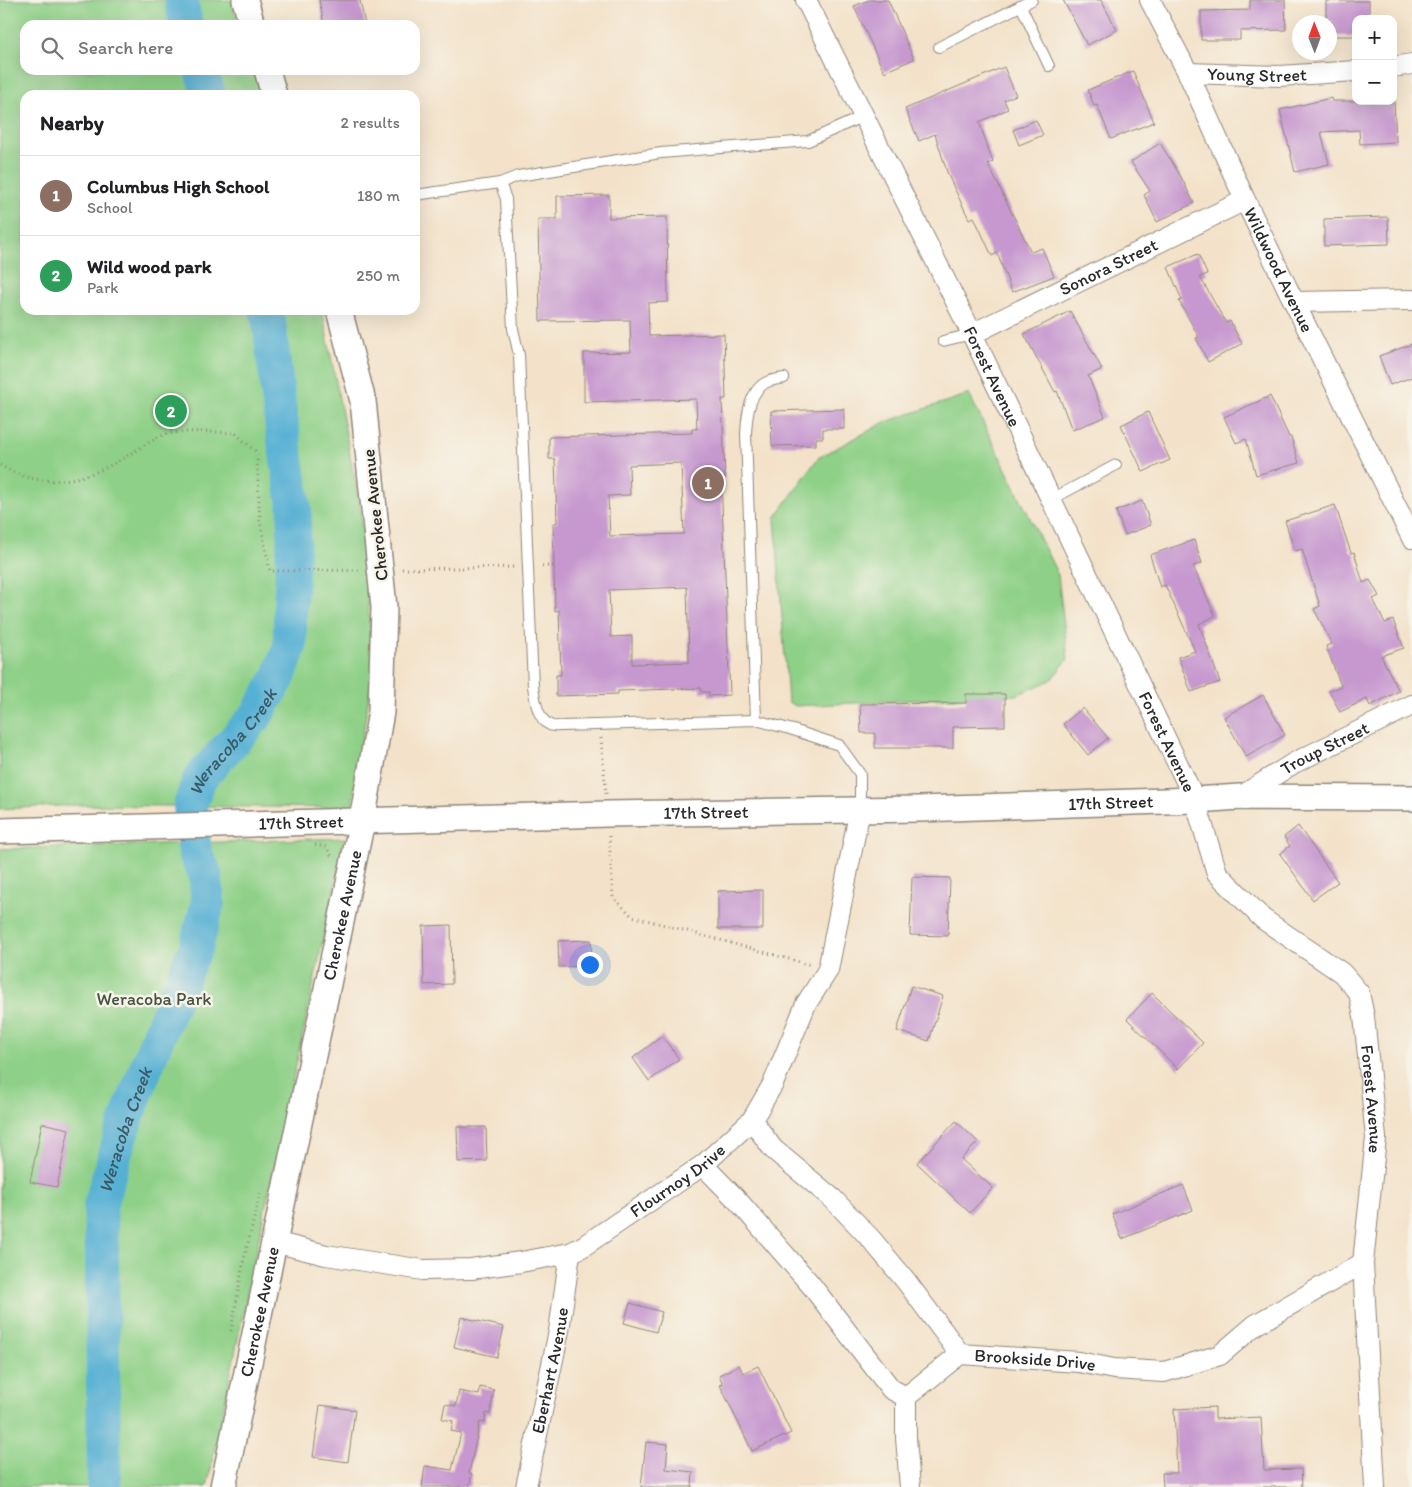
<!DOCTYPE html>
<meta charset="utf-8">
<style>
body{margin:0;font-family:Itim,sans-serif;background:#f6f6f6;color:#202124}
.controls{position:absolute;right:15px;top:15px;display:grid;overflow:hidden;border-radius:10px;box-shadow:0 5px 20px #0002}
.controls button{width:45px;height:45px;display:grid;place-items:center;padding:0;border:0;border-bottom:1px solid #e0e0e0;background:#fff;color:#202124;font:25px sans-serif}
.compass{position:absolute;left:1292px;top:15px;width:45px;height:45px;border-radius:50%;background:#fff;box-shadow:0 5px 20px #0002;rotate:359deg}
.you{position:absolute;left:589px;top:964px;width:18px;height:18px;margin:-12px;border:4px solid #fff;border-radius:50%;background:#1a73e8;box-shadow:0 0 0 8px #1a73e833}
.badge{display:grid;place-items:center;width:32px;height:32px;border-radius:50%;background:#d93025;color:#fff;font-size:16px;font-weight:700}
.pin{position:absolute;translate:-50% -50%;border:2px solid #fff;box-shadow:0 1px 5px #0006}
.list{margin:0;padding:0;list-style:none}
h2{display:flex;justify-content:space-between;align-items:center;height:65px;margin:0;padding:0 20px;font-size:21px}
h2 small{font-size:16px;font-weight:400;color:#757577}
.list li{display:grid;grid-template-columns:32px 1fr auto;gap:15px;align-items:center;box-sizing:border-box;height:80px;padding:0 20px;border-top:1px solid #e0e0e0}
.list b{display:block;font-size:19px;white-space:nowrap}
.list p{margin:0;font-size:16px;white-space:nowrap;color:#757577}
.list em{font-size:16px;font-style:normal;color:#757577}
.icon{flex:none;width:28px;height:28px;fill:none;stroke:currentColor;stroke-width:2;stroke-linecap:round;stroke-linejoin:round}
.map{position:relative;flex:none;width:1412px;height:1487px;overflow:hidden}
.search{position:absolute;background:#fff;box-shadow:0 5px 20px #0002;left:20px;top:20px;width:400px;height:55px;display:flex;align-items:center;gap:12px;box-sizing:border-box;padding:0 18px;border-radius:15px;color:#757577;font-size:19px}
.panel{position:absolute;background:#fff;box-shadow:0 5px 20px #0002;left:20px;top:90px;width:400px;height:225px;border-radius:15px}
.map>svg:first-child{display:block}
</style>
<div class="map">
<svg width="1412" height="1487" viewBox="0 0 1412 1487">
<rect width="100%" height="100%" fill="#f7f3e8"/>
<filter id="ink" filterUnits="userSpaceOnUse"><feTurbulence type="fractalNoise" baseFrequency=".02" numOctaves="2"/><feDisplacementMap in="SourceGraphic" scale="10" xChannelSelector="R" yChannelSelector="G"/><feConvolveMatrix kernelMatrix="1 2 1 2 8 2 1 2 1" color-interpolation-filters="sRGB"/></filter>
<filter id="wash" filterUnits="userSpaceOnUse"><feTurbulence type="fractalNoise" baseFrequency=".0096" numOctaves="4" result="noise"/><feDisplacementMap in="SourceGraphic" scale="20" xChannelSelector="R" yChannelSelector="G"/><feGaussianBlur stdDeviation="1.12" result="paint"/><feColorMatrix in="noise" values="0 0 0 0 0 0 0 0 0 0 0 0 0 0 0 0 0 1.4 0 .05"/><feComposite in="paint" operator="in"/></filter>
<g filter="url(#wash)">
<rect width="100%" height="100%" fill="#f3e2c9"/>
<!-- green -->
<g fill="#8ed087" stroke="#5c7e59">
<polygon points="0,0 231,0 239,25 25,25 25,70 253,70 262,95 25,95 25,310 322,310 361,512 373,668 352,808 79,805 0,809"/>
<polygon points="969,394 1058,575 1068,659 1051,680 1017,695 796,706 788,702 775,518 818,458 885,422"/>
<polygon points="345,838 265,1209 207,1487 0,1487 0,849"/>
</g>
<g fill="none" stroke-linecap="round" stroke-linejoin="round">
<!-- river -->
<g stroke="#56b0d4" stroke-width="34">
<polyline points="181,0 186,25"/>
<polyline points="201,70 209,95"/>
<path id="s1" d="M104,1487l-2,-233 -2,-48 21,-72 34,-90 41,-97 12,-45 -3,-29 -10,-20 -5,-48 10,-27 56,-62 23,-39 11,-31v-37l5,-98 -13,-83 -13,-106 -3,-12"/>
</g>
</g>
<g id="blocks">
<!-- building -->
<g fill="#c698cf" fill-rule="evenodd">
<polygon points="319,0 360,0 365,25 324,25"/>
<polygon points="869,0 888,0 914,59 884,72 854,6"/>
<polygon points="1063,0 1101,0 1117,30 1087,45"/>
<polygon points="1250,0 1285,0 1286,30 1240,31 1240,40 1201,40 1201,11 1250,10"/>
<polygon points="1326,1 1369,1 1369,19 1356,19 1356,36 1330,36 1330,22 1326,22"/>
<polygon points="1004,67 1016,95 1004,100 1008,109 979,122 993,162 988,164 1031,252 1042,248 1054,276 1012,292 997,253 992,256 974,217 969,219 948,175 935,134 919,141 905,109"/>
<polygon points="1133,71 1154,122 1111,139 1097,105 1094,106 1088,90"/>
<polygon points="1331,98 1332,101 1394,101 1396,142 1360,144 1359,130 1321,132 1329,164 1295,172 1280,110"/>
<polygon points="1036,120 1043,135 1019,145 1013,130"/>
<polygon points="1160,143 1180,175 1194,203 1157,222 1144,195 1150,191 1131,162"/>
<path d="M609,195v23l58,-1 1,85 -20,1 1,33 75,-2 2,65h-4l3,79h-4l9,217 -21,1v-4h-8v-4l-83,3v3l-62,2v-21h5l-2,-65 -4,1 -1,-45 -1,-43h4l-2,-64h-6v-22l143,-4v-4h5l-1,-30 -112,3v-49l47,-1 -1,-32 -90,1 -2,-102h19v-23zM681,463l3,71 -74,2 -2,-40 22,-1 -1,-30zM687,587l2,75 -57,2v-28l-21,1 -2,-47z"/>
<polygon points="1388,217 1389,244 1324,246 1324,219"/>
<polygon points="1198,254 1207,274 1200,277 1226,323 1230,321 1242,344 1208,362 1196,338 1199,337 1179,301 1182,300 1168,267"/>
<polygon points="1070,311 1102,369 1088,376 1105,417 1072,430 1057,391 1055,392 1024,334"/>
<polygon points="1412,344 1412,377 1390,385 1379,356"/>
<polygon points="1270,396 1289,437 1291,437 1299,463 1256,475 1246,439 1236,443 1224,417"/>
<polygon points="844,409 844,429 823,429 823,438 816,438 816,445 772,446 771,411"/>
<polygon points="1148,412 1170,460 1143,472 1121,425"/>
<polygon points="1142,501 1151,525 1125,535 1116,511"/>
<polygon points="1335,505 1351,553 1354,552 1363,583 1370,580 1379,596 1373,599 1385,623 1393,620 1404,648 1381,656 1399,691 1370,706 1367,699 1340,712 1329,691 1341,686 1326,646 1332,644 1314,609 1320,606 1302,549 1295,551 1285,521"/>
<polygon points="1194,540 1202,563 1193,566 1215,616 1199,624 1220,682 1191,692 1178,657 1195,651 1165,585 1160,587 1150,555"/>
<polygon points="966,694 1005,694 1005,726 953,727 953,748 875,748 875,733 861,733 860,704 966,703"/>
<polygon points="1263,695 1285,735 1246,757 1224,717"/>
<polygon points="1083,708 1108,738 1088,755 1063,724"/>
<polygon points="1298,826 1338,882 1313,900 1280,854 1290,846 1284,837"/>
<polygon points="912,877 950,878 948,936 910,935"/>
<polygon points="763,890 763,929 718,929 718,891"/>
<polygon points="451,925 452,984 424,985 423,926"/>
<polygon points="591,940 592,966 559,967 558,941"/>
<polygon points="911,986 943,996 929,1041 897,1031"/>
<polygon points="1152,993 1203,1043 1178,1069 1127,1019"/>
<polygon points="662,1036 679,1059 649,1081 633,1058"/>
<polygon points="956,1121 978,1142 961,1159 993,1188 970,1213 917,1163"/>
<polygon points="42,1123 69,1129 57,1187 30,1182"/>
<polygon points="457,1127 486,1127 487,1161 458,1162"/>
<polygon points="1183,1185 1193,1210 1122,1239 1112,1214"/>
<polygon points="630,1303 662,1312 656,1332 624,1323"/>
<polygon points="461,1317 504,1327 497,1357 454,1347"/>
<polygon points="739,1365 743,1373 758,1366 791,1433 752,1451 720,1385 723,1384 719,1375"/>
<polygon points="480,1387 494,1390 490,1414 486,1413 485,1423 480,1422 469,1473 472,1474 469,1487 422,1487 425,1466 452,1470 461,1433 451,1431 453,1421 442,1419 445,1404 456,1406 459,1391 479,1395"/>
<polygon points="320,1405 355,1410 348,1462 313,1457"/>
<polygon points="1215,1407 1215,1419 1261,1417 1264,1470 1301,1469 1302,1487 1163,1487 1162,1473 1177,1473 1174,1409"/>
<polygon points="646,1442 668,1444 666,1469 693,1472 692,1487 641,1487"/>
</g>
</g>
</g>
<g filter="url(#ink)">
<use href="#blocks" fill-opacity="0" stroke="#8f867a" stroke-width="1"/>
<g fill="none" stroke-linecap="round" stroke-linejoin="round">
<defs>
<g id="service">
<polyline points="1021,6 1049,66"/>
<polyline points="939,47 1032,0"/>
<path d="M500,183l6,16 7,130 6,26 14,331c2,13 4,33 17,39 3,2 9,1 13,1l193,-6 37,10 46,15 21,29v35"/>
<polyline points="415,195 500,183 518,176 661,153 808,141 864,116"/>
<polyline points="943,341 972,334"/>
<polyline points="1052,499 1116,465"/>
<path d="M756,720l-10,-287c1,-17 3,-44 23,-52 4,-1 10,-2 15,-3"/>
</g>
<g id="minor">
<path id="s2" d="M806,0l166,334 223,466 22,73 46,46 79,54 17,20 5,23 12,122 -13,125 12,224"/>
<path id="s3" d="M1150,0l38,73 57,127 49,102 118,236"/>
<polyline points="1393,67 1412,64"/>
<path id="s4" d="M1188,73l91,3 77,-5"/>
<polyline points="1294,302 1412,300"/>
<path id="s5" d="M972,334l273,-134"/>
<path id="s6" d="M1240,797l54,-34 118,-58"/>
<path id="s7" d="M752,1120l21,29 60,50 38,40 35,42 54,73 119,8 35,7 50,3 56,-17 35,-30 108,-62"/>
<polyline points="703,1165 739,1202 811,1285 891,1389 906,1397"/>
<path id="s8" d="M274,1242l52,13 97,15 48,-1 50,-7 49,-9 12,-6 121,-82 49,-45 21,-36 33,-80 22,-34 32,-161"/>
<path id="s9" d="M526,1487l33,-156 11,-78"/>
<polyline points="910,1487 906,1438 906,1397 960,1354"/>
</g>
<g id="tertiary">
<polyline points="245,0 252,25"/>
<polyline points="267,70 274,95"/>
<path id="s10" d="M0,831l607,-17 312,-5 276,-9 45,-3 172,1"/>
<path id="s11" d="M223,1487l139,-666 19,-109 3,-105 -21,-206 -24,-91"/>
</g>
</defs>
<!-- service casing -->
<use href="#service" stroke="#8f867a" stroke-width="12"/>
<!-- minor casing -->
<use href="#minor" stroke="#8f867a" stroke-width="22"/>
<!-- tertiary casing -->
<use href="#tertiary" stroke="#8f867a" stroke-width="28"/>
<!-- path -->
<g stroke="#8f867a" stroke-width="3" stroke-dasharray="1 4" stroke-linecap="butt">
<path d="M0,465c34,22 74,19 109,1 18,-9 35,-22 54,-31 11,-5 58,-3 72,-2l20,18 2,8 3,62 10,50 91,-1"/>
<polyline points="542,566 554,566"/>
<polyline points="402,569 516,567"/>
<polyline points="601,738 606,794"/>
<polyline points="609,836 613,897 632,916 811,965"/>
<polyline points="315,845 326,847 333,858"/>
<polyline points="231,1331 244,1259 261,1191"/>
</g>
<!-- service -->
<use href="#service" stroke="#fff" stroke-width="10"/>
<!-- minor -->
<use href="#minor" stroke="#fff" stroke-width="20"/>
<!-- tertiary -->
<use href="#tertiary" stroke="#fff" stroke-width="25"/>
</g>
</g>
<g text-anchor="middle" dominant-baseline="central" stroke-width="5" stroke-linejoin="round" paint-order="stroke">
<!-- street labels -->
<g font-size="18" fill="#2b2b2b" stroke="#f7f3e8">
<text stroke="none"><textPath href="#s4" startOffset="69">Young Street</textPath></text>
<text stroke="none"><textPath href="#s5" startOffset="152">Sonora Street</textPath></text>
<text stroke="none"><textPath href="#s3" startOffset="299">Wildwood Avenue</textPath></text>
<text stroke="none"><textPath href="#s2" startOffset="420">Forest Avenue</textPath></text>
<text transform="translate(375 515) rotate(-96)">Cherokee Avenue</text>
<text stroke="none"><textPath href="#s2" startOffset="825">Forest Avenue</textPath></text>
<text stroke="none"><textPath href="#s6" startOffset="98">Troup Street</textPath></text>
<text stroke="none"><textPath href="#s10" startOffset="1111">17th Street</textPath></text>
<text stroke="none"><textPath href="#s10" startOffset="706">17th Street</textPath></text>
<text stroke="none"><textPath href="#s10" startOffset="301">17th Street</textPath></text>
<text stroke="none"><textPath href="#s11" startOffset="584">Cherokee Avenue</textPath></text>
<text stroke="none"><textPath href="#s2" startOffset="1260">Forest Avenue</textPath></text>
<text stroke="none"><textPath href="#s8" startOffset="430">Flournoy Drive</textPath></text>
<text stroke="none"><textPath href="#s11" startOffset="179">Cherokee Avenue</textPath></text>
<text stroke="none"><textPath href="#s7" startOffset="390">Brookside Drive</textPath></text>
<text stroke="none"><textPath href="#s9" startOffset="119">Eberhart Avenue</textPath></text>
</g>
<!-- park labels -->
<g font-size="18" fill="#445442" stroke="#f7f3e8">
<text x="154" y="999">Weracoba Park</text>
</g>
<!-- water labels -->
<g font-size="19" font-style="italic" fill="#3a5a66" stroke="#f7f3e8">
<text stroke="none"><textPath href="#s1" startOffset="781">Weracoba Creek</textPath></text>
<text stroke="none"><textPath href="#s1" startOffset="361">Weracoba Creek</textPath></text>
</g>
</g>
</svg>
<div class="controls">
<button>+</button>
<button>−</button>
</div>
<svg class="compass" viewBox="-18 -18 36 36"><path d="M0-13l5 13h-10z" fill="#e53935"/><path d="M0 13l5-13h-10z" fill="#757577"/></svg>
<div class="you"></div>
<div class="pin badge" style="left:708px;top:483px;background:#8d6e63">1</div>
<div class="pin badge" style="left:171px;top:411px;background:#2e9e5b">2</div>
<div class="search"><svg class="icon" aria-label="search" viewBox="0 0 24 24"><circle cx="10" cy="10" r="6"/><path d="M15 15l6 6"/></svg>Search here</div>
<section class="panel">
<h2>Nearby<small>2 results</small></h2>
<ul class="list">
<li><span class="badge" style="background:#8d6e63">1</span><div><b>Columbus High School</b><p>School</p></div><em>180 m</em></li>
<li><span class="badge" style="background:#2e9e5b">2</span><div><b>Wild wood park</b><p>Park</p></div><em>250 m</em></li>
</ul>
</section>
</div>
